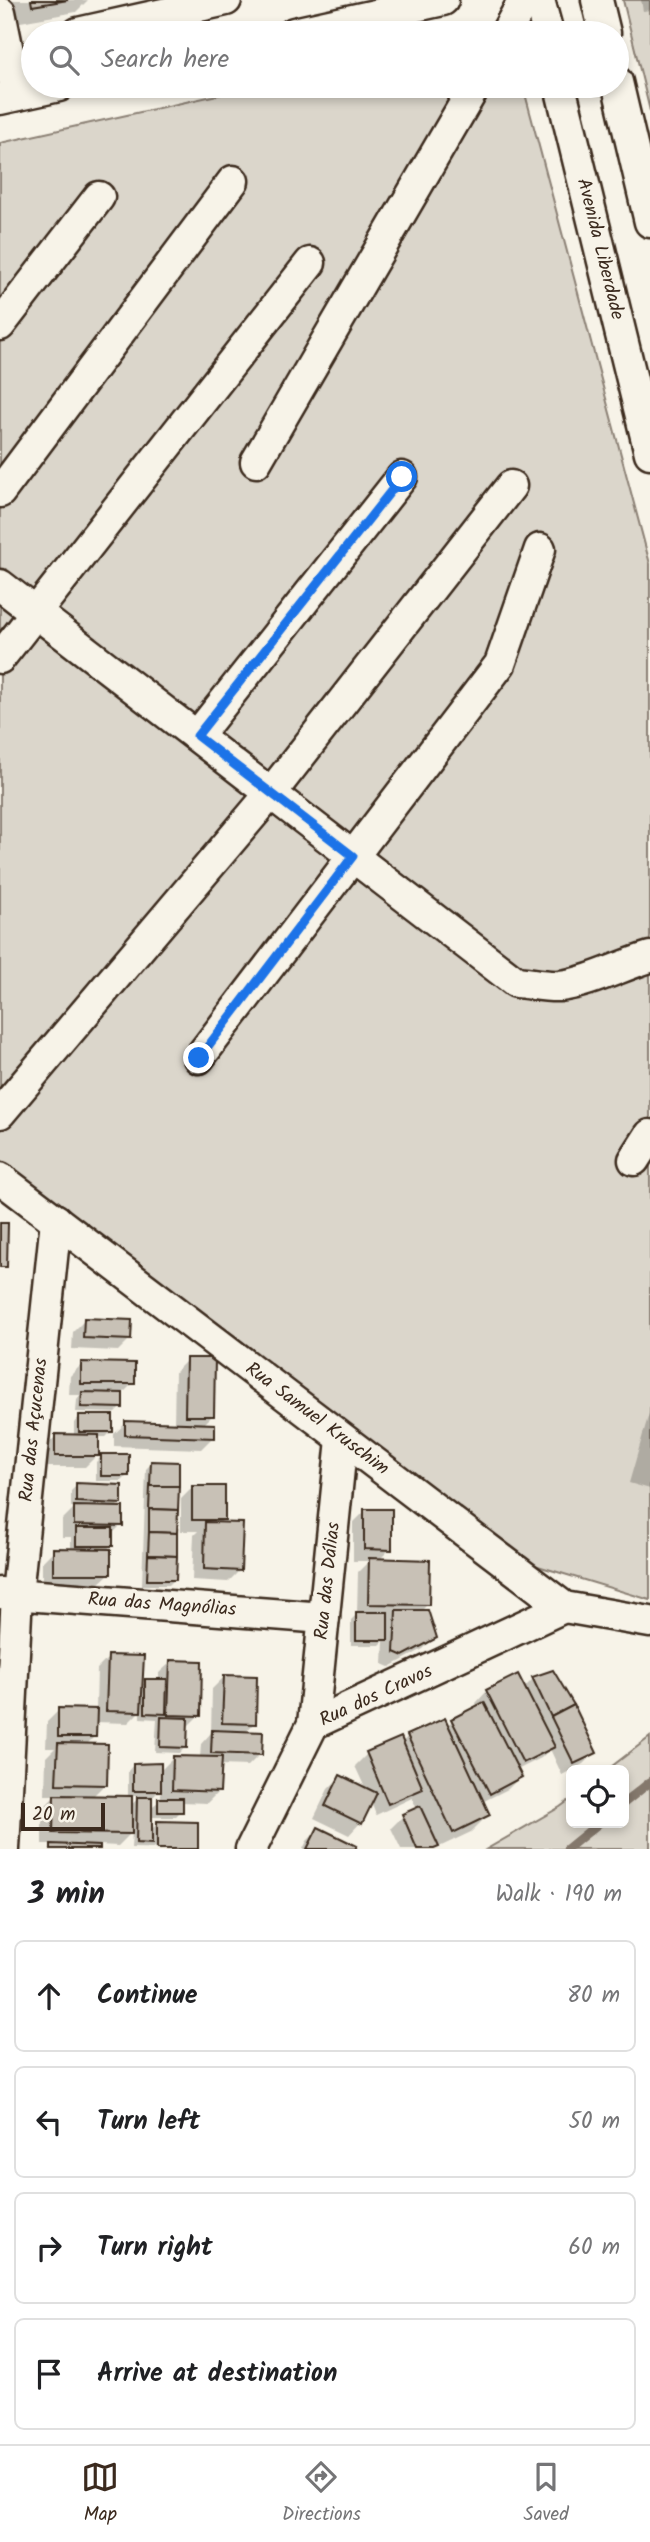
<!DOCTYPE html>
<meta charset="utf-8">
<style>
body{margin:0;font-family:Kalam,sans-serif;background:#f6f6f6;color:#202124}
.controls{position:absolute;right:21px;bottom:21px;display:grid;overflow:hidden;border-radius:10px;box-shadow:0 4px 10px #0003}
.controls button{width:63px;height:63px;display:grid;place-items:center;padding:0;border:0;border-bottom:2px solid #e0e0e0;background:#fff;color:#202124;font:35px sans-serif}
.scale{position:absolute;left:21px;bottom:18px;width:84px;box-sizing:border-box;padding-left:7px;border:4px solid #3b2a1e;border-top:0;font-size:19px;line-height:24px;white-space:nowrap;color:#3b2a1e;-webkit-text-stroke:5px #f7f3e8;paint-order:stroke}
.stop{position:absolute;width:21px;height:21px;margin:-16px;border:5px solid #1a73e8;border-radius:50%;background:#fff}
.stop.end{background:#1a73e8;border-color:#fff;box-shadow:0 2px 7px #0008}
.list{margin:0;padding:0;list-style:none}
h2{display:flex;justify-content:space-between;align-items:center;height:91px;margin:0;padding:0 28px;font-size:30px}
h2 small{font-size:23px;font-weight:400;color:#757577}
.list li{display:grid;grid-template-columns:46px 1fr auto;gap:21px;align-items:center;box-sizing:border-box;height:112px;margin:0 14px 14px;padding:0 14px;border:2px solid #e0e0e0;border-radius:10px}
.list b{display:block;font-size:26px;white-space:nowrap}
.list em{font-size:23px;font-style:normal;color:#757577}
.icon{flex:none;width:38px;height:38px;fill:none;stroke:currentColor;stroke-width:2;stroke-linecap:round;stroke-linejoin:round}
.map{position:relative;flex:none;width:650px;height:1849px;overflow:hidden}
.search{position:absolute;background:#fff;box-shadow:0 4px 10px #0003;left:21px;right:21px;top:21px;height:77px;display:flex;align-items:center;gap:18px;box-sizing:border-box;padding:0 24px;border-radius:38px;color:#757577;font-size:26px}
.sheet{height:595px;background:#fff}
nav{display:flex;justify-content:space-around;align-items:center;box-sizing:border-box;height:98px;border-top:2px solid #e0e0e0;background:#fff;font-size:19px;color:#757577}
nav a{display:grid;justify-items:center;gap:4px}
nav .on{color:#3b2a1e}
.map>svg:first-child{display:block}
</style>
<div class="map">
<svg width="650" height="1849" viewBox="0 0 650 1849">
<rect width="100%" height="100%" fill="#f7f3e8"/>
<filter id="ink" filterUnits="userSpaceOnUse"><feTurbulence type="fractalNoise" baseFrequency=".0143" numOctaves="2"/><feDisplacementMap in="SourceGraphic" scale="14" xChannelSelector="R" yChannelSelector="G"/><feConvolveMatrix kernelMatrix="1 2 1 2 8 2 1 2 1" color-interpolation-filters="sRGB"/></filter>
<g filter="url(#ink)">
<!-- green -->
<g fill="#dbd6cb" stroke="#8b8074" stroke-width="2">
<polygon points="623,0 650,0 650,111"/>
<polygon points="258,86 523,86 650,564 650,1600 518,1560 0,1162 0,143"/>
<polygon points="650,1737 650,1849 487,1849 560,1807 571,1799 571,1823 624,1823 624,1770 607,1770"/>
</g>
<!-- shadow -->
<g fill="#0003" fill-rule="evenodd">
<polygon points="11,0 88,0 76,12 15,23"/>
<polygon points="641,0 650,0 650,10 643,11"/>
<polygon points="85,1320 130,1339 118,1351 72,1349 73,1332"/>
<polygon points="187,1360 213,1415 203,1425 213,1437 201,1449 114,1446 114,1434 126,1423 174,1424 175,1372"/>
<polygon points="82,1364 133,1383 121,1395 121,1407 115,1413 76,1412 77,1400 81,1395 69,1395 70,1376"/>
<polygon points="650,1410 650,1489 629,1483"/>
<polygon points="79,1417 112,1431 106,1437 98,1437 97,1455 85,1467 44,1467 44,1448 56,1436 74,1436 74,1423"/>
<polygon points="102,1456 128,1475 122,1481 96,1481 96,1462"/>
<polygon points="152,1463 174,1580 169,1585 142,1585 146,1469"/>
<polygon points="77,1485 120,1503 115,1508 121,1525 111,1535 111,1545 106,1551 109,1574 97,1585 42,1585 42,1562 54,1550 71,1550 71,1537 62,1537 62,1520 75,1507 71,1507 71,1491"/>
<polygon points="193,1487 223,1520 219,1524 240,1570 228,1582 192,1580 194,1535 198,1531 181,1531 181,1499"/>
<polygon points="365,1511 390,1549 379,1560 427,1605 420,1612 435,1637 423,1649 390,1667 383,1664 384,1641 380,1645 351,1645 351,1620 357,1614 358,1572 369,1561 353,1561 353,1523"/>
<path d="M109,1657l32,29 5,-5h13v-8l12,-11 28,53 -12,12 -2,20 -5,6 -25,-1 2,-33 -17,-1v-7l-12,12 -33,-1 -1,15 -8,8 19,39 -13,13 36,1v-27l5,-6 26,7 15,-15 26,1 1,-14 10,-11 1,-44 12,-12 30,46 -9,10 15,21 -12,12 -28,-1 -1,26 -12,12 -26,-1v9l-6,6h-25v14l8,-8 38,26 -65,-1 1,-16 -14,14 -19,-1 -1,4h-49l5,-5h-12v-35l14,-14h-11l1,-38 9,-9h-9l1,-26 12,-12h37l1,-41zM161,1788v12l-11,8v-12h4zM130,1796h11l-11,10z"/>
<polygon points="533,1679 595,1752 583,1764 562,1775 550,1749 541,1758 517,1770 520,1777 508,1789 482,1802 488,1815 471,1832 435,1849 401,1849 391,1828 403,1816 417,1809 412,1798 376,1815 371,1802 360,1823 349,1835 314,1818 328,1789 340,1777 366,1790 355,1766 367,1754 402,1743 408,1736 447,1726 452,1721 478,1708 476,1703 487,1691 524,1688"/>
<polygon points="319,1829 353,1849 303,1849 307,1841"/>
</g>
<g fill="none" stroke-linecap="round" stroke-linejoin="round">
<!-- stream -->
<g stroke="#84786c" stroke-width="9">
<polyline points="624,1803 650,1782"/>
<polyline points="567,1849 599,1823"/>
</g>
</g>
<!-- building -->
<g fill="#c8c1b6" stroke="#3b2a1e" stroke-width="2">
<polygon points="31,0 68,0 32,6"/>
<polygon points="0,1223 8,1223 7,1267 0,1267"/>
<polygon points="84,1318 132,1320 131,1340 83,1338"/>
<polygon points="186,1358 215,1358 214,1416 185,1416"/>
<polygon points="81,1362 135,1363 135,1384 81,1384"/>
<polygon points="82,1392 123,1393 123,1408 81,1407"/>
<rect x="79" y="1415" width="34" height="17"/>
<polygon points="125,1421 215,1424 215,1438 125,1435"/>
<polygon points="55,1434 99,1435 99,1456 55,1456"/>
<rect x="101" y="1454" width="28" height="22"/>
<polygon points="151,1461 179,1462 179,1486 150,1486"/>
<polygon points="76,1483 122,1485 122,1504 76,1502"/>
<polygon points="150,1486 179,1486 178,1510 149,1509"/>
<rect x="192" y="1486" width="33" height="34"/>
<polygon points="74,1506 123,1507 123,1526 74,1525"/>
<polygon points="149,1509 178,1510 177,1533 149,1532"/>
<polygon points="364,1509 392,1509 392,1550 364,1549"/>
<polygon points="205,1522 243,1523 241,1571 204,1569"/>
<rect x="76" y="1528" width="37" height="18"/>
<polygon points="149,1532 177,1533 177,1556 148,1555"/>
<polygon points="53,1548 111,1549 111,1574 53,1574"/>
<polygon points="148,1555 177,1556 176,1580 147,1580"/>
<polygon points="369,1558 430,1560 429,1605 368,1604"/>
<polygon points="396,1610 428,1610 437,1638 403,1656 394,1652"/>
<rect x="356" y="1612" width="32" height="28"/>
<polygon points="108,1655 144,1656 141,1712 106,1711"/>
<polygon points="170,1660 202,1661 201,1716 168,1715"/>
<polygon points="553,1670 574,1705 551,1717 532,1677"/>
<polygon points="518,1674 555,1747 523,1763 486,1690"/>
<polygon points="224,1675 257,1676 256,1724 222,1723"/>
<polygon points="145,1679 167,1679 166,1714 145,1713"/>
<polygon points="484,1702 522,1777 490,1794 451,1719"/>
<polygon points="574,1705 597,1753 574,1764 551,1717"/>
<polygon points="58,1708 97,1709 96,1737 58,1737"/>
<polygon points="161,1717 188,1718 187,1748 160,1747"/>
<polygon points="445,1718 490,1815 453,1833 407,1735"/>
<polygon points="212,1730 263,1732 262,1755 211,1753"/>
<polygon points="401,1737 423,1789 388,1804 366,1752"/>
<polygon points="58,1743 108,1744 107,1785 56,1784"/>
<polygon points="173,1756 222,1757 220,1792 172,1790"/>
<polygon points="161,1763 161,1791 133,1791 133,1764"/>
<polygon points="340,1775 377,1793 362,1824 325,1806"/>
<polygon points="54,1795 132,1796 132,1834 53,1833"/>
<polygon points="137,1797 152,1797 152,1844 136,1843"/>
<rect x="158" y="1798" width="25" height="14"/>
<polygon points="420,1806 439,1847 434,1849 417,1849 402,1814"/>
<polygon points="157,1821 198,1822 198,1849 157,1849"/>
<polygon points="318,1827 357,1846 355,1849 307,1849"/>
<polygon points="51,1844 100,1846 100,1849 51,1849"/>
</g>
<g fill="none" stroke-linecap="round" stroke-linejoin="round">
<defs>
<g id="minor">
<polyline points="539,0 548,33"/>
<polyline points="597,0 605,33"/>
<polyline points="0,12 17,95"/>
<polyline points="78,33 226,0"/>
<polyline points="294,33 443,0"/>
<polyline points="506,33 524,0"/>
<polyline points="617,82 650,222"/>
<polyline points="560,86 650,453"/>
<polyline points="0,99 59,86"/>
<polyline points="0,325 99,197"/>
<polyline points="256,462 475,86"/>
<polyline points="0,492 233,181"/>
<path d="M0,585l516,397c14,1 30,5 44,4 31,-4 60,-20 90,-29"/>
<polyline points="0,658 310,263"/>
<polyline points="197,736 402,477"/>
<polyline points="199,1058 500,664 540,549"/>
<polyline points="0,1113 271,793 511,486"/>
<polyline points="634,1160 650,1135"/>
<polyline points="0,1178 564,1607 650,1622"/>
<polyline points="0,1593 324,1618"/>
<polyline points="313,1724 342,1439"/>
<polyline points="4,1849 17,1594 56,1220"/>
<polyline points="251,1849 313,1724 564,1607"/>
</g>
</defs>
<!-- minor casing -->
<use href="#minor" stroke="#3b2a1e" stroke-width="35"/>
<!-- minor -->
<use href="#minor" stroke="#f7f3e8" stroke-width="30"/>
</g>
</g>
<g fill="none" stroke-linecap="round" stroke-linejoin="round" filter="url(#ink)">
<!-- route -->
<polyline stroke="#1a73e8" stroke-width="9" points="199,1058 353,856 197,736 402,477"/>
</g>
<g text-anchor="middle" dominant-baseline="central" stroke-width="7" stroke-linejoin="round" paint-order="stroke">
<!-- street labels -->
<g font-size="19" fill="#3b2a1e" stroke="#f7f3e8">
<text transform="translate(600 249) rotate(76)">Avenida Liberdade</text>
<text transform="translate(317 1419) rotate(37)">Rua Samuel Kruschim</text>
<text transform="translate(34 1430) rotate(-84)">Rua das Açucenas</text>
<text transform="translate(328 1581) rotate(-84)">Rua das Dálias</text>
<text transform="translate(162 1605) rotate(4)">Rua das Magnólias</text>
<text transform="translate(376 1696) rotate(-25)">Rua dos Cravos</text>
</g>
</g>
</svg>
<div class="controls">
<button><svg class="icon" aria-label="locate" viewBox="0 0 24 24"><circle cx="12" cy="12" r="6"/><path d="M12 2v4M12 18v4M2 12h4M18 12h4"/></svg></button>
</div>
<div class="scale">20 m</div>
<div class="stop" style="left:402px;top:477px"></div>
<div class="stop end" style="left:199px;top:1058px"></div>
<div class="search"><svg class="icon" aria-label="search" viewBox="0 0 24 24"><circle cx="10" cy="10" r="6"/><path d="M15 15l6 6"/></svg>Search here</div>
</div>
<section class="sheet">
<h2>3 min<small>Walk · 190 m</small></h2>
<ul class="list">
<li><svg class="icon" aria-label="ahead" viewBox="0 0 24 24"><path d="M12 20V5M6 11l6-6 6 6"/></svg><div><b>Continue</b></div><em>80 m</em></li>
<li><svg class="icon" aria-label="left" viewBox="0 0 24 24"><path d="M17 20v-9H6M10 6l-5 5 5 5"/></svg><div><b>Turn left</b></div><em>50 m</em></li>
<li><svg class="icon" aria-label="right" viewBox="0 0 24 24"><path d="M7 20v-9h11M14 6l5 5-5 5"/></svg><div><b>Turn right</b></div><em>60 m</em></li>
<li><svg class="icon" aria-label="arrive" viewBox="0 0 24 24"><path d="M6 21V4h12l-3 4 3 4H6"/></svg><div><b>Arrive at destination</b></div></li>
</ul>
</section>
<nav>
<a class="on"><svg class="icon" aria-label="map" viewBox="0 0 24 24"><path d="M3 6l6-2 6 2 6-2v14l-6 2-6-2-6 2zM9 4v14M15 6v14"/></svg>Map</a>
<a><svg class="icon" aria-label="directions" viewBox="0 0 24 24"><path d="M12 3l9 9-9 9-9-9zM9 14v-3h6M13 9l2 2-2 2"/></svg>Directions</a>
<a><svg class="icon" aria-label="saved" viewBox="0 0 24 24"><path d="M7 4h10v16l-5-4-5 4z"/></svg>Saved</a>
</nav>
